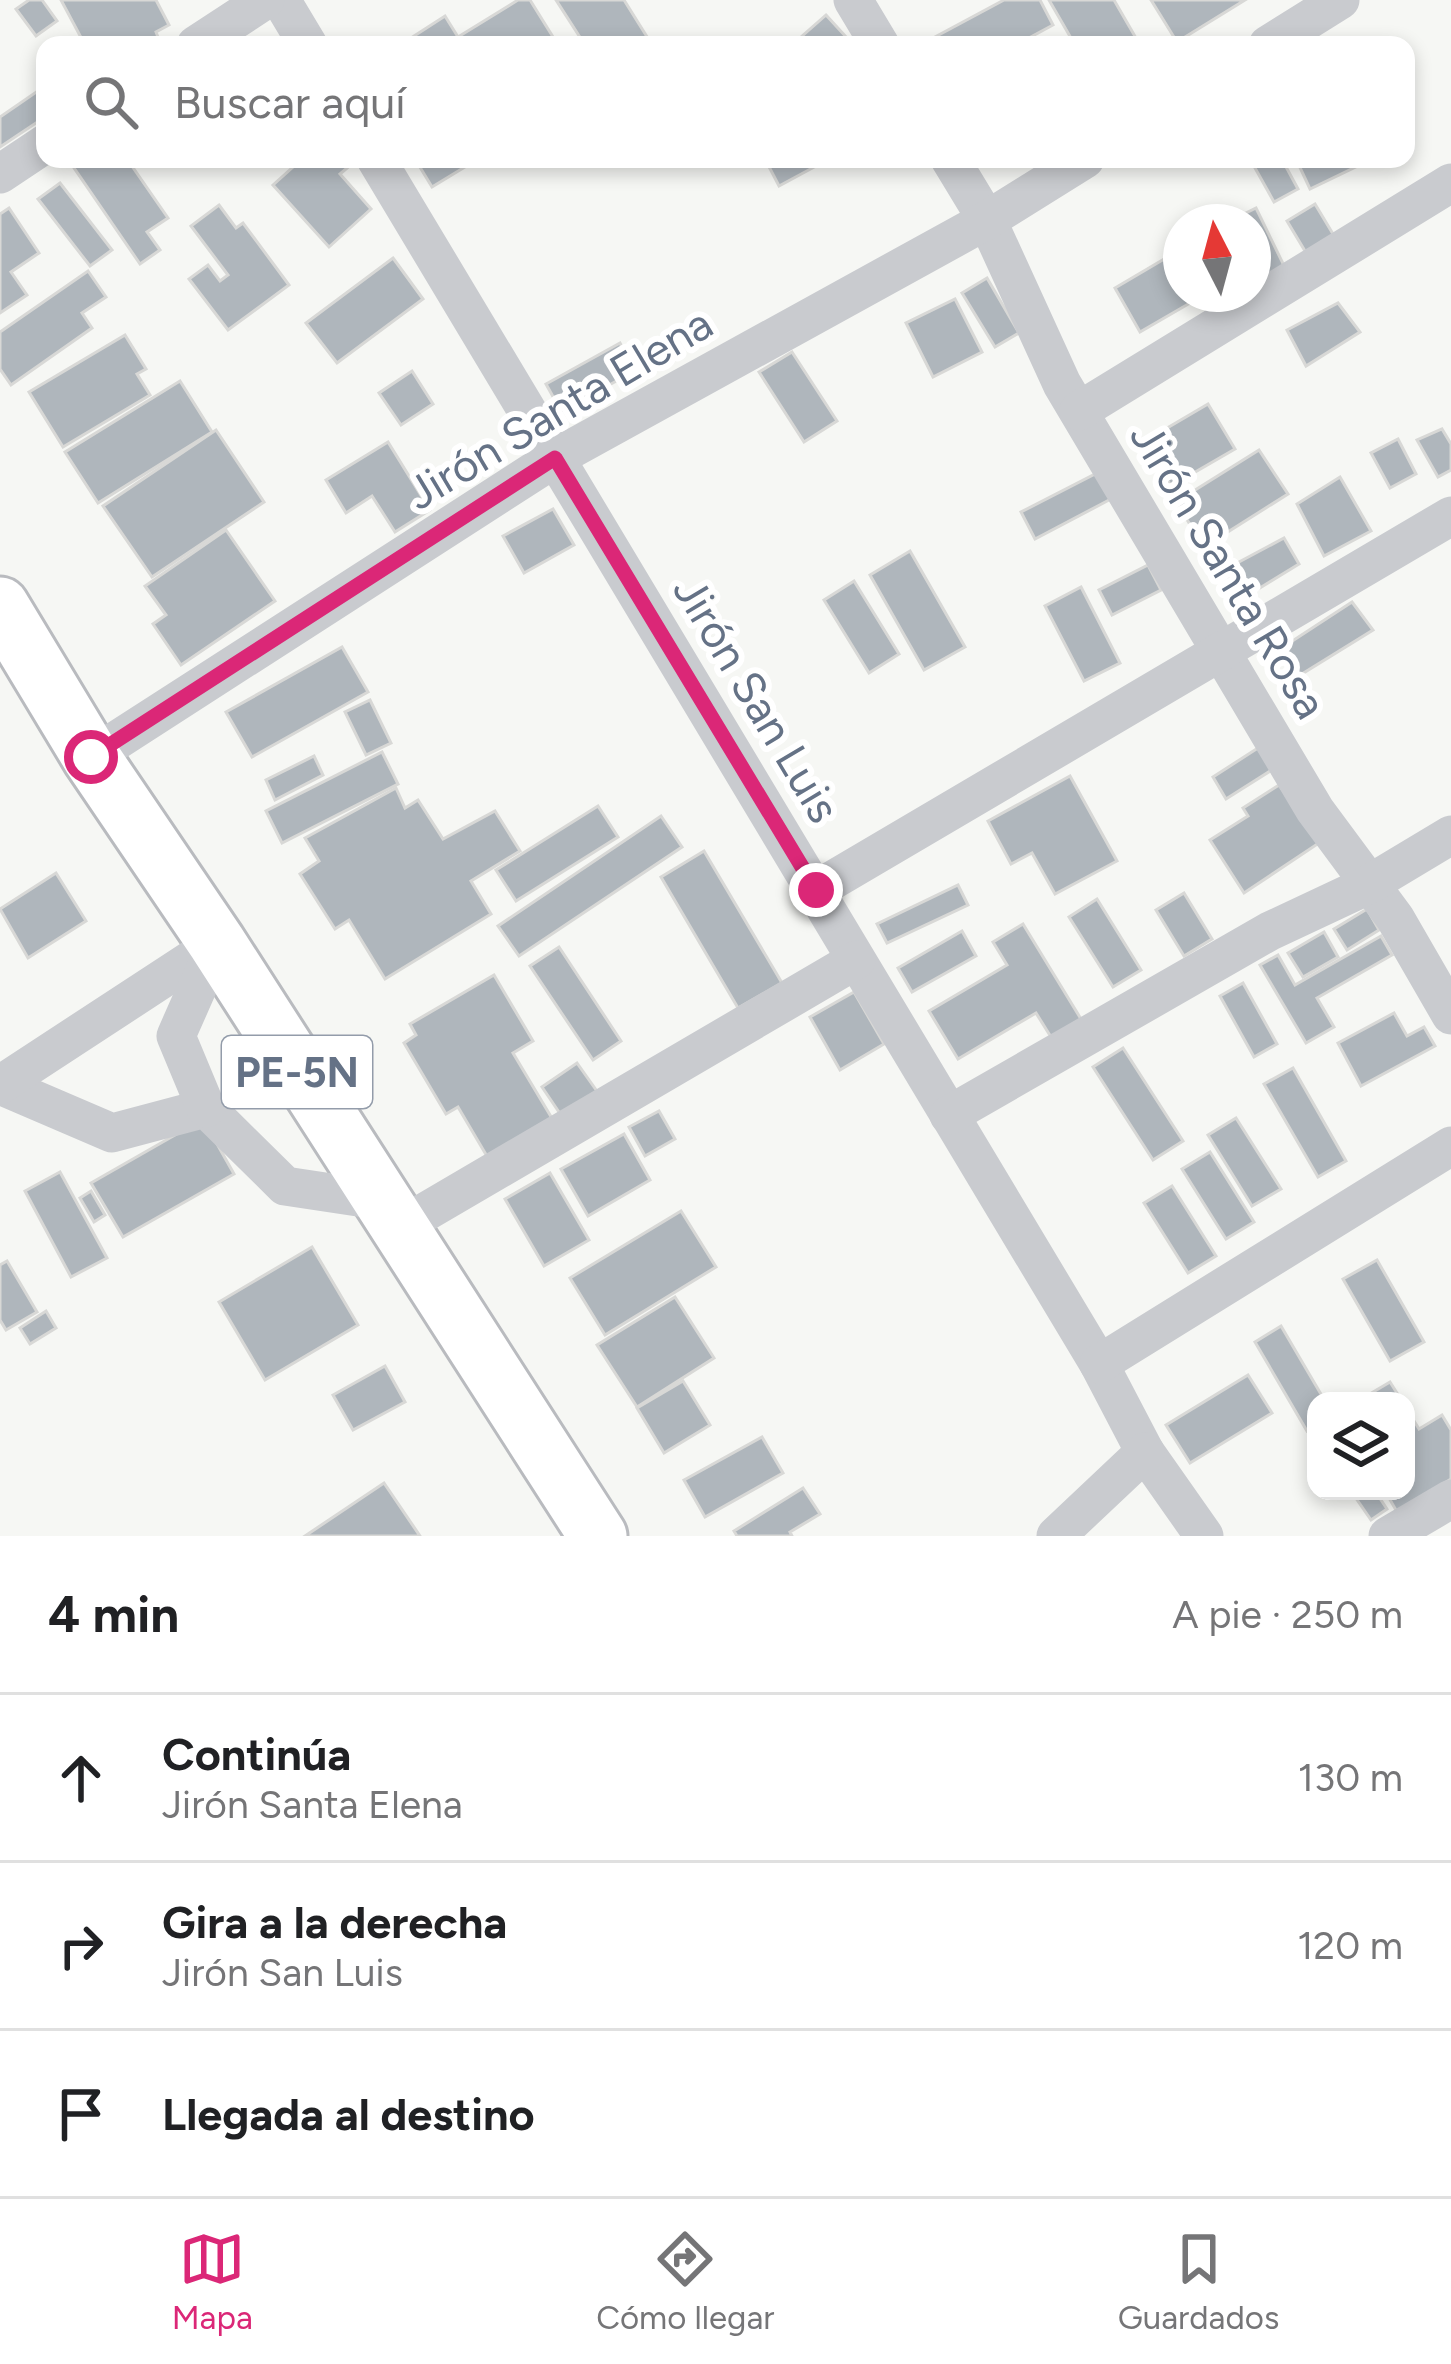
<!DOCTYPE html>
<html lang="es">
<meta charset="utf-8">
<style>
body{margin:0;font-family:Figtree,sans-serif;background:#f6f6f6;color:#202124}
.controls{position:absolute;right:36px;bottom:36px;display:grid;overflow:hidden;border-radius:24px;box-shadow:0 6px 18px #0003}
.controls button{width:108px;height:108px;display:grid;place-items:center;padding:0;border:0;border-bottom:3px solid #e0e0e0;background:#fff;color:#202124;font:60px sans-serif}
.compass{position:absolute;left:1163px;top:204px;width:108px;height:108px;border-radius:50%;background:#fff;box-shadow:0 6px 18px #0003;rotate:354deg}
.stop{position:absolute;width:36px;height:36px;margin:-27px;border:9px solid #db2777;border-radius:50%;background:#fff}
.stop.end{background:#db2777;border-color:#fff;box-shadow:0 3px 12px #0008}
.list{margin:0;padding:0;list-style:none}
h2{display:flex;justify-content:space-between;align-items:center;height:156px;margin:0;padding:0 48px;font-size:51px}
h2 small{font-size:39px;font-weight:400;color:#757577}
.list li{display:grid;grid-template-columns:78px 1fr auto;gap:36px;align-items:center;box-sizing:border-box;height:168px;padding:0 48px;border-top:3px solid #e0e0e0}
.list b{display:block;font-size:45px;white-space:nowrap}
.list p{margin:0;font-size:39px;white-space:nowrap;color:#757577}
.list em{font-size:39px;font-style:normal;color:#757577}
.icon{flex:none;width:66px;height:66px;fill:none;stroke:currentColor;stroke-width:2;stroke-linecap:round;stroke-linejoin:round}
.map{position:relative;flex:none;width:1451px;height:1536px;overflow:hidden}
.search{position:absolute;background:#fff;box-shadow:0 6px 18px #0003;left:36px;right:36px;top:36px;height:132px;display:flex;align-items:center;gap:30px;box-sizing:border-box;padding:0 42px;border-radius:24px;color:#757577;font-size:45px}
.sheet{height:660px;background:#fff}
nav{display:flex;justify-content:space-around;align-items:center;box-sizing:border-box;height:168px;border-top:3px solid #e0e0e0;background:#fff;font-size:33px;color:#757577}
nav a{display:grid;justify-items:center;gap:6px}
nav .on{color:#db2777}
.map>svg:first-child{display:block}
</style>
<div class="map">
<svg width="1451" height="1536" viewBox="0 0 1451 1536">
<rect width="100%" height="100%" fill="#f6f7f4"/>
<!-- building -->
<g fill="#afb6bc" stroke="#d8d8d6" stroke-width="3">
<polygon points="29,0 42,0 57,21 36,36 16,9"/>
<polygon points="61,0 156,0 169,25 156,32 161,45 85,45"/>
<polygon points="518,0 530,0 558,45 415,45 411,38 445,16 458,37"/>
<polygon points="556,0 624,0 649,40 641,45 585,45"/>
<polygon points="1004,0 1040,0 1053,25 1016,45 920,45"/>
<polygon points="1049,0 1114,0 1140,45 1075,45"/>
<polygon points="1151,0 1245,0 1177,42"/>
<polygon points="826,15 848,39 841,45 792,45"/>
<polygon points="45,86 45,117 0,147 0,117"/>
<polygon points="74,159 127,159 168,218 147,232 160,250 140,264 70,162"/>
<polygon points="302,159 350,159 353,163 340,174 371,209 329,247 273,185"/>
<polygon points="415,159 478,159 432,187"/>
<polygon points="765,159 829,159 779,186"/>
<polygon points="1250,159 1293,159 1285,165 1298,189 1274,202"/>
<polygon points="1296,159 1369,159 1370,160 1310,189"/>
<polygon points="60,183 112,250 90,266 38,199"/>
<polygon points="1315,204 1339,244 1311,261 1287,221"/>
<polygon points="219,205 236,228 243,223 289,285 228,330 189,279 208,265 220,281 228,275 191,226"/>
<polygon points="9,208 39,253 11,272 27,295 0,313 0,214"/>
<polygon points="1256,208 1290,278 1253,282 1253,222 1228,222"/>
<polygon points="1171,255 1181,272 1181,294 1197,299 1140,332 1115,288"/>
<polygon points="393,258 423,299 337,363 306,323"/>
<polygon points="88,271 106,297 82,313 92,328 11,385 0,369 0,332"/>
<polygon points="987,278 1019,333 995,347 962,293"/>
<polygon points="955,299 982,352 933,377 906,323"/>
<polygon points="1338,303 1360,332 1306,366 1287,330"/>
<polygon points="125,335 146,369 137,374 150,395 63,447 29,392"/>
<polygon points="620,343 635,371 561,411 546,384"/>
<polygon points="792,352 837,421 804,442 759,372"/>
<polygon points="412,371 433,404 401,425 379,393"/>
<polygon points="180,381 212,432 98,503 65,452"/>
<polygon points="1208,404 1235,449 1171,486 1145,441"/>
<polygon points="1442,429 1451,444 1451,470 1438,477 1417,440"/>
<polygon points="216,430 264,502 152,577 103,506"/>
<polygon points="1398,439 1416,474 1390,488 1371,453"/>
<polygon points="388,442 430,510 395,532 372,496 346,513 326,480"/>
<polygon points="1259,450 1288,494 1204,547 1176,502"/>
<polygon points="1097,473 1111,499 1035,539 1021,512"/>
<polygon points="1340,477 1371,531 1324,556 1297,504"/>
<polygon points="553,509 574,545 524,573 503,536"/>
<polygon points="226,530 275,601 181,665 153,624 166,615 145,586"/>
<polygon points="1284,538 1299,564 1242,599 1224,570"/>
<polygon points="910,551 965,647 924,670 870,575"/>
<polygon points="1148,565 1161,590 1112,615 1099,590"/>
<polygon points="854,581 899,654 869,673 824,600"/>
<polygon points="1081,587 1120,663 1084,681 1045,606"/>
<polygon points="1352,602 1373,630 1297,677 1277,651"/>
<polygon points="342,647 368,692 252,757 226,712"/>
<polygon points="370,700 391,743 366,755 345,712"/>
<polygon points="1261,746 1275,768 1226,799 1213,777"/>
<polygon points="382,752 398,784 282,843 266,811"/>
<polygon points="314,756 323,775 275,800 266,780"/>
<polygon points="1070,776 1117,861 1055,894 1032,853 1011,864 988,821"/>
<polygon points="1279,785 1322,841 1244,893 1210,840 1248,816 1243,808"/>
<polygon points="396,788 405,808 418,800 443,839 495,811 520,851 471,881 491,914 385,979 349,920 335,929 300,874 319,861 305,838"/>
<polygon points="598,806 618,837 516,901 496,870"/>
<polygon points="661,816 682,847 519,956 498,926"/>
<polygon points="704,851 782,983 738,1008 661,877"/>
<polygon points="56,873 86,921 28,958 0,909"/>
<polygon points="958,885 968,905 887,943 877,924"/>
<polygon points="1184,893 1212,939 1184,956 1156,910"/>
<polygon points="1097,899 1141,970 1113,987 1069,917"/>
<polygon points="1367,909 1379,930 1347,950 1334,929"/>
<polygon points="1023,924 1081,1019 1051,1037 1036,1013 958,1059 929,1011 1007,965 993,942"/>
<polygon points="962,931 976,956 912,992 898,968"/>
<polygon points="1324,932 1338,957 1303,977 1288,953"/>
<polygon points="1381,936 1392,955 1317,998 1334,1027 1306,1043 1260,965 1278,955 1295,985"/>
<polygon points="559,947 621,1041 593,1060 530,966"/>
<polygon points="494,975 533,1041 513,1053 553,1120 488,1158 458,1107 446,1114 404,1043 416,1035 410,1024"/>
<polygon points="1243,983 1277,1044 1254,1057 1220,996"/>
<polygon points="854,992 884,1044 840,1070 810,1017"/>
<polygon points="1394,1013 1407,1036 1424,1027 1435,1046 1361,1086 1338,1043"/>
<polygon points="1123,1048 1183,1141 1153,1160 1093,1067"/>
<polygon points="577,1063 599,1094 563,1118 542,1087"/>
<polygon points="1293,1068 1346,1161 1318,1177 1264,1084"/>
<polygon points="659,1111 675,1139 645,1156 629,1127"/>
<polygon points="1236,1118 1281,1189 1252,1206 1208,1135"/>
<polygon points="203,1119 234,1174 123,1237 91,1183"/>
<polygon points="624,1134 650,1180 588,1216 561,1169"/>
<polygon points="1210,1152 1254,1222 1226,1239 1182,1169"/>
<polygon points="60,1172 107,1258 71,1277 25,1191"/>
<polygon points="550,1173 589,1240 544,1266 505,1199"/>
<polygon points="1172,1186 1216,1256 1188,1273 1144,1203"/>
<polygon points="91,1191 105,1215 94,1222 80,1198"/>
<polygon points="681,1211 716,1267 605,1335 570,1278"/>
<polygon points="312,1247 358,1325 265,1380 219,1302"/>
<polygon points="1377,1260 1424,1342 1390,1361 1343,1279"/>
<polygon points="7,1261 37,1312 6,1330 0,1320 0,1265"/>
<polygon points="675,1297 714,1358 637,1407 597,1345"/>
<polygon points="46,1311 56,1328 30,1344 20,1328"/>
<polygon points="1281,1326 1325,1401 1316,1401 1316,1425 1307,1431 1255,1342"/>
<polygon points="385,1366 405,1402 353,1430 333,1395"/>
<polygon points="1248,1375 1272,1413 1190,1463 1166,1425"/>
<polygon points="683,1381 710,1425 664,1453 637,1408"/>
<polygon points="1390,1382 1402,1401 1358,1401"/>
<polygon points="1406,1408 1419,1429 1442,1415 1451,1430 1451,1479 1397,1512 1385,1491 1406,1491"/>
<polygon points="762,1437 783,1473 705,1517 684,1480"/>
<polygon points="384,1483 420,1536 305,1536"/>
<polygon points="803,1488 820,1514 790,1532 792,1536 737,1536 734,1531"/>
<polygon points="1351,1491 1375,1491 1387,1509 1371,1520"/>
</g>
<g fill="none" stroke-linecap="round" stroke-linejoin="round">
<defs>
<polyline id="highway" points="0,606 91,757 217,943 598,1536"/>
</defs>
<!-- highway casing -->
<use href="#highway" stroke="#b9bbbf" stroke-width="63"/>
<!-- minor -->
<g stroke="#c9cbcf" stroke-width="39">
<polyline points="281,0 308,45"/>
<polyline points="853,0 880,45"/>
<polyline points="196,45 265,0"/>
<polyline points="1268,45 1340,0"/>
<polyline points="376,159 1099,1364 1145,1452 1204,1536"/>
<polyline points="950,159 987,220 1062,384 1315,810 1395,918 1451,1015"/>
<polyline points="0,174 45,144"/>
<polyline points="1079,411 1451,183"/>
<polyline points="91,757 555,458 987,220 1085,159"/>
<polyline points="816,890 1451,516"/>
<polyline points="0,1085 112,1133 206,1108 285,1186 378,1200"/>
<polyline points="0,1085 217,943"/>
<polyline points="206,1108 176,1036 217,943"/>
<polyline points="949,1115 1270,931 1366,886 1451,835"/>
<polyline points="398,1228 856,960"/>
<polyline points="1099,1364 1451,1146"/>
<polyline points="1056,1536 1145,1452"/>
<polyline points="1388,1536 1451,1499"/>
</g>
<!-- highway -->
<use href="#highway" stroke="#fff" stroke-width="57"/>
</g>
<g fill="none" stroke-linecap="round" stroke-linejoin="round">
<!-- route -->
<polyline stroke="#db2777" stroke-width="15" points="91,757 555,458 816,890"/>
</g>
<g text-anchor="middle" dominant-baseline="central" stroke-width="12" stroke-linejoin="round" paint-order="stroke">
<!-- shield labels -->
<rect fill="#fff" stroke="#939caa" stroke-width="3" x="222" y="1036" width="150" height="72" rx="9"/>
<g font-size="42" font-weight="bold" fill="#657286">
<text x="297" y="1072">PE-5N</text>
</g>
<!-- street labels -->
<g font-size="45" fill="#657286" stroke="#fff">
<text transform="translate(559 408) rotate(-31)">Jirón Santa Elena</text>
<text transform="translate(1229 570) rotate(59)">Jirón Santa Rosa</text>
<text transform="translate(757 699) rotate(59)">Jirón San Luis</text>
</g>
</g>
</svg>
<div class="controls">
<button><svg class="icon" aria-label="layers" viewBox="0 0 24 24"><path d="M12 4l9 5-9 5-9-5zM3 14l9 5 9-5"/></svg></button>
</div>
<svg class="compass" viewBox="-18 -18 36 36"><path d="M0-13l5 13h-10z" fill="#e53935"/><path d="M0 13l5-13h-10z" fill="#757577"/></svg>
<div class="stop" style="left:91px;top:757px"></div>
<div class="stop end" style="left:816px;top:890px"></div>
<div class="search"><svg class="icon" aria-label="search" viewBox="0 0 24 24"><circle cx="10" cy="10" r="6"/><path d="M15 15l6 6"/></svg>Buscar aquí</div>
</div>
<section class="sheet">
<h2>4 min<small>A pie · 250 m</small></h2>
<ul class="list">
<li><svg class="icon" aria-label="ahead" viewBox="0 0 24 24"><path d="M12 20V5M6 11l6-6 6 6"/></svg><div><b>Continúa</b><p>Jirón Santa Elena</p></div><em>130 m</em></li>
<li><svg class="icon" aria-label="right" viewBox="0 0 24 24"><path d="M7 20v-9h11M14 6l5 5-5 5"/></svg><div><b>Gira a la derecha</b><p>Jirón San Luis</p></div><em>120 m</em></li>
<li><svg class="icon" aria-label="arrive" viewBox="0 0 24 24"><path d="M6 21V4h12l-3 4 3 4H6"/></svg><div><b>Llegada al destino</b></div></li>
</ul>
</section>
<nav>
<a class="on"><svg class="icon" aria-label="map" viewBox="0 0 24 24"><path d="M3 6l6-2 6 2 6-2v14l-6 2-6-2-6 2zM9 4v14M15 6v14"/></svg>Mapa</a>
<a><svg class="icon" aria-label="directions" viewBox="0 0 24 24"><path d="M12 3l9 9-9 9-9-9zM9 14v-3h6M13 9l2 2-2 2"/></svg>Cómo llegar</a>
<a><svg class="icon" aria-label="saved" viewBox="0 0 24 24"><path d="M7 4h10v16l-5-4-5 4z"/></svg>Guardados</a>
</nav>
